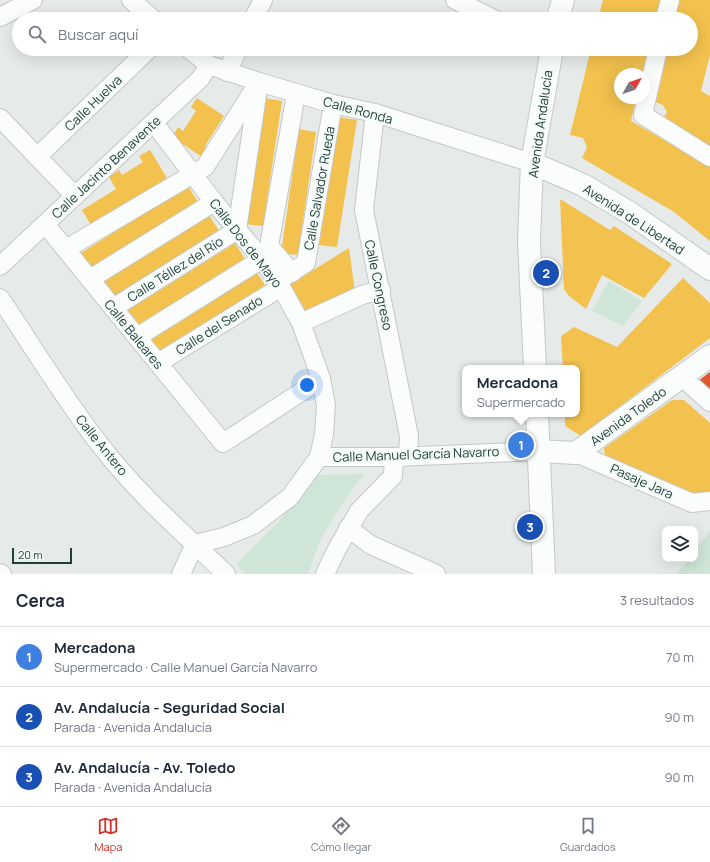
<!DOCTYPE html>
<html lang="es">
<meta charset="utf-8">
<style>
body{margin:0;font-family:Manrope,sans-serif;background:#f2f2f3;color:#1f2937}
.controls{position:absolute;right:12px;bottom:12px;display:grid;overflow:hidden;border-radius:8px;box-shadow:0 4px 16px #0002}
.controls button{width:36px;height:36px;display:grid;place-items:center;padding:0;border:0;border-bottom:1px solid #e0e1e3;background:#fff;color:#1f2937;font:20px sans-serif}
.compass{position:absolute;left:614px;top:68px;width:36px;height:36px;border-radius:50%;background:#fff;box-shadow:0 4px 16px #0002;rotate:50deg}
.scale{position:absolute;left:12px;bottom:10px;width:60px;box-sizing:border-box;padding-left:4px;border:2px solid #21403b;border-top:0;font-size:11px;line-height:14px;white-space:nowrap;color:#21403b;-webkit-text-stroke:3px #f4faf7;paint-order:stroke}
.you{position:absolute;left:307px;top:385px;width:14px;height:14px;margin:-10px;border:3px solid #fff;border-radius:50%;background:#1a73e8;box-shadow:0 0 0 6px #1a73e833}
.badge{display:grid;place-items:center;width:26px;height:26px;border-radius:50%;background:#d93025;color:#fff;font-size:13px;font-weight:700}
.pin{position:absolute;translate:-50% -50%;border:2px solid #fff;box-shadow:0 1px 4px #0006}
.popup{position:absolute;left:462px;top:365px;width:118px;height:52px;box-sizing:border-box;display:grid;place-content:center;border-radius:8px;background:#fff;filter:drop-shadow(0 1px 3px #0005);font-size:13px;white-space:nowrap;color:#747a83}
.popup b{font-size:15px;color:#1f2937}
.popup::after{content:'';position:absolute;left:50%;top:100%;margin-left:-8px;border:8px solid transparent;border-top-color:#fff}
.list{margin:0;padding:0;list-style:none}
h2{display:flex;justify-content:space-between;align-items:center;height:52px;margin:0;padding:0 16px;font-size:17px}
h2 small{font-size:13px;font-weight:400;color:#747a83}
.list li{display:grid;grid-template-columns:26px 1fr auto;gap:12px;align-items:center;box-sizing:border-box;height:60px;padding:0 16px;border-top:1px solid #e0e1e3}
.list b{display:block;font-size:15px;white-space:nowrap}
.list p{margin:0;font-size:13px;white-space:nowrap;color:#747a83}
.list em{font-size:13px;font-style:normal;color:#747a83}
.icon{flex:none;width:22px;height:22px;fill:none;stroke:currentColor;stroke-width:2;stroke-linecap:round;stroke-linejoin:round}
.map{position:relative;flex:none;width:710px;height:574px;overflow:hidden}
.search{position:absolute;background:#fff;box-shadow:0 4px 16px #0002;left:12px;right:12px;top:12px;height:44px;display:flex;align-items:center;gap:10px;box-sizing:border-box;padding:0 14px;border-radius:22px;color:#747a83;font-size:15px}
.sheet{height:232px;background:#fff}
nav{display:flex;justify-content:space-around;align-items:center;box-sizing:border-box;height:56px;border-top:1px solid #e0e1e3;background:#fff;font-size:11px;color:#747a83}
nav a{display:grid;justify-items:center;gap:2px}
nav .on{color:#d93025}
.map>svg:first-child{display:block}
</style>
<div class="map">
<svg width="710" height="574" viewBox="0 0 710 574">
<rect width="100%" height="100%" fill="#e6ebe9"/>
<!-- green -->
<g fill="#cee5d7">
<polygon points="609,281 642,301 623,326 592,311"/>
<polygon points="364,474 342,504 320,540 308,574 246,574 236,564 280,520 317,475"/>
<polygon points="710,531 710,574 677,574 689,559 695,559 695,551"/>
</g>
<!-- homes -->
<g fill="#f2c14e">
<polygon points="603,0 660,0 655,19 598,19"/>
<polygon points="679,0 710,0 710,55 701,91 710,96 710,148 662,120 667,112 663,105 655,102 667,49 691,49 691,19 674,19"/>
<polygon points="591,49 648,49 642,74 620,74 620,98 636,98 631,121 710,166 710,241 674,212 582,158 587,147 583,138 570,135"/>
<polygon points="197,98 224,116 205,146 211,150 205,159 172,137 178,127 183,131 196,111 191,107"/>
<polygon points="264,98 282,101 263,226 245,224"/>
<polygon points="338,117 357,120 337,247 319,245"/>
<polygon points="299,129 316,132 298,255 281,253"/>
<polygon points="150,150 170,183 161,188 158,184 91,225 82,210 116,189 109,177 119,170 122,175 143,162 139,156"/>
<polygon points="188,186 198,202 91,269 81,253"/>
<polygon points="560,199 610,230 614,226 672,264 644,298 602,275 586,309 569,296 564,289"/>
<polygon points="209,215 219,231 112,298 102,282"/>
<polygon points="235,243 245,259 138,326 128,310"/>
<polygon points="349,248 355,292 301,317 289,285"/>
<polygon points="257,273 267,288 161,355 151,340"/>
<polygon points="683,278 710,303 710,338 581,436 565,426 565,414 577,414 577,368 563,368 561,336 574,327 617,347"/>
<polygon points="672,400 684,400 710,423 710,495 689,496 605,458 604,448"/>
</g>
<!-- shops -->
<polygon fill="#e4572e" points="710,372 710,392 698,381"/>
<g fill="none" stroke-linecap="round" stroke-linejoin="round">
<defs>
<g id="street">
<polyline points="131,0 153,19"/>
<polyline points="455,0 494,19"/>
<polyline points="0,17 33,0"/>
<polyline points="253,19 263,0"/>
<polyline points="665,19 670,0"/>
<polyline points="189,49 209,65 259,82 333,104 375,113 532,163"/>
<polyline points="658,49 643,115 710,157"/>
<polyline points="227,72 238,49"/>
<polyline points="375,113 364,210 409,436 408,456"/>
<polyline points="0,118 75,196"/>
<polyline points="154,123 214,202 262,259 281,287 301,323 313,356 321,379 326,405 324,434 319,457 290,497 253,525 224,537 195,544"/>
<polyline points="37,157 149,49"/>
<polyline points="45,224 223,443 321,379"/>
<polyline points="66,249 205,167 255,88"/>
<polyline points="0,266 200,79 209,65"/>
<polyline points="292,273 269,246 296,94"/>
<polyline points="90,279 214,202"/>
<polyline points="277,281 306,263 333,104"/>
<path d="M0,298c34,50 64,101 101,148 36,47 82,87 125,128"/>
<polyline points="113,308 237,230 259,82"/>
<polyline points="301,323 362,295 381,290"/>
<polyline points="137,337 262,259"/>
<polyline points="158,363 281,287"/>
<polyline points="682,377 710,402"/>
<polyline points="576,453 692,503 710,501"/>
<polyline points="319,457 394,457 538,451"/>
<polyline points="348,528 371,545 436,574"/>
<polyline points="0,573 2,574"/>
<polyline points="181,574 195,544"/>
<polyline points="325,574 337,549 359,511 393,476 394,457"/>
</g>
<g id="secondary">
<polyline points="558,19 563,0"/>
<polyline points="532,163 583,185 630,213 710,269"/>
<polyline points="535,368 529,241 532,163 552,49"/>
<polyline points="537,414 544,574"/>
<polyline points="538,451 576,453 710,356"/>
</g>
</defs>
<!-- street casing -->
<use href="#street" stroke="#c3c8c6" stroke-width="20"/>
<!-- secondary casing -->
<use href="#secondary" stroke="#c1c9c6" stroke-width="24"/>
<!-- street -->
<use href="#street" stroke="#fbfcfc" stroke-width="18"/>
<!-- secondary -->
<use href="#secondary" stroke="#fbfcfc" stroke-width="22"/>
</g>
<g text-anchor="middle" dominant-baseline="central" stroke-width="4" stroke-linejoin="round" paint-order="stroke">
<!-- street labels -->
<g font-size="13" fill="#21403b" stroke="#f4faf7">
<text transform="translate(93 103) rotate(-44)">Calle Huelva</text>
<text transform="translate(358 110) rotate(15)">Calle Ronda</text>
<text transform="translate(540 124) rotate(-82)">Avenida Andalucía</text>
<text transform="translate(106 167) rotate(-43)">Calle Jacinto Benavente</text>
<text transform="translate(319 188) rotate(-80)">Calle Salvador Rueda</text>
<text transform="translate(634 219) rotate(33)">Avenida de Libertad</text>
<text transform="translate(246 243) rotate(52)">Calle Dos de Mayo</text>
<text transform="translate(175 269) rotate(-32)">Calle Téllez del Río</text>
<text transform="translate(379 285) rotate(78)">Calle Congreso</text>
<text transform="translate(219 325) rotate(-32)">Calle del Senado</text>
<text transform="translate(134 334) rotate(51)">Calle Baleares</text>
<text transform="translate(628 416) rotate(-36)">Avenida Toledo</text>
<text transform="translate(102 445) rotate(51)">Calle Antero</text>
<text transform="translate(416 454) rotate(-2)">Calle Manuel García Navarro</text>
<text transform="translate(642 481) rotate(24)">Pasaje Jara</text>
</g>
</g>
</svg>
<div class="controls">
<button><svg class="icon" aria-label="layers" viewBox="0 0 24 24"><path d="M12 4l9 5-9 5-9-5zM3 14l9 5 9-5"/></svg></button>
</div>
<svg class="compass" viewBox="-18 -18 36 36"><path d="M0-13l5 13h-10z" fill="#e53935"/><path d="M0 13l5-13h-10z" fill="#747a83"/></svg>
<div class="scale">20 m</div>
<div class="you"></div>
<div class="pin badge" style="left:521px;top:445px;background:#3f7fe0">1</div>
<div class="popup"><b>Mercadona</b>Supermercado</div>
<div class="pin badge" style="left:546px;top:273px;background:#1a4fb4">2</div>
<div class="pin badge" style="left:530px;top:527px;background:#1a4fb4">3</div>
<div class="search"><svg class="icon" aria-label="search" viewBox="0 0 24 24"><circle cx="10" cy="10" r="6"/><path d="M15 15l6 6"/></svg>Buscar aquí</div>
</div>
<section class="sheet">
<h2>Cerca<small>3 resultados</small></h2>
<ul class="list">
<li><span class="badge" style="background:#3f7fe0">1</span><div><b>Mercadona</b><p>Supermercado · Calle Manuel García Navarro</p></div><em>70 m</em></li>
<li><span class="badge" style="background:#1a4fb4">2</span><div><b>Av. Andalucía - Seguridad Social</b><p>Parada · Avenida Andalucía</p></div><em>90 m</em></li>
<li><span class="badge" style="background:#1a4fb4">3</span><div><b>Av. Andalucía - Av. Toledo</b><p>Parada · Avenida Andalucía</p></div><em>90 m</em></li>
</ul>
</section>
<nav>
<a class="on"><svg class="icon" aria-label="map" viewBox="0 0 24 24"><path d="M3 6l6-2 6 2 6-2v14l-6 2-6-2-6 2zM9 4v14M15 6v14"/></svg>Mapa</a>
<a><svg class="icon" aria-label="directions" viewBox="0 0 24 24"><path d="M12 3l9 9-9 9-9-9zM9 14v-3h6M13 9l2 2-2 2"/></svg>Cómo llegar</a>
<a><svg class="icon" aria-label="saved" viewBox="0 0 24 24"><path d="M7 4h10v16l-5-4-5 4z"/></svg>Guardados</a>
</nav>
